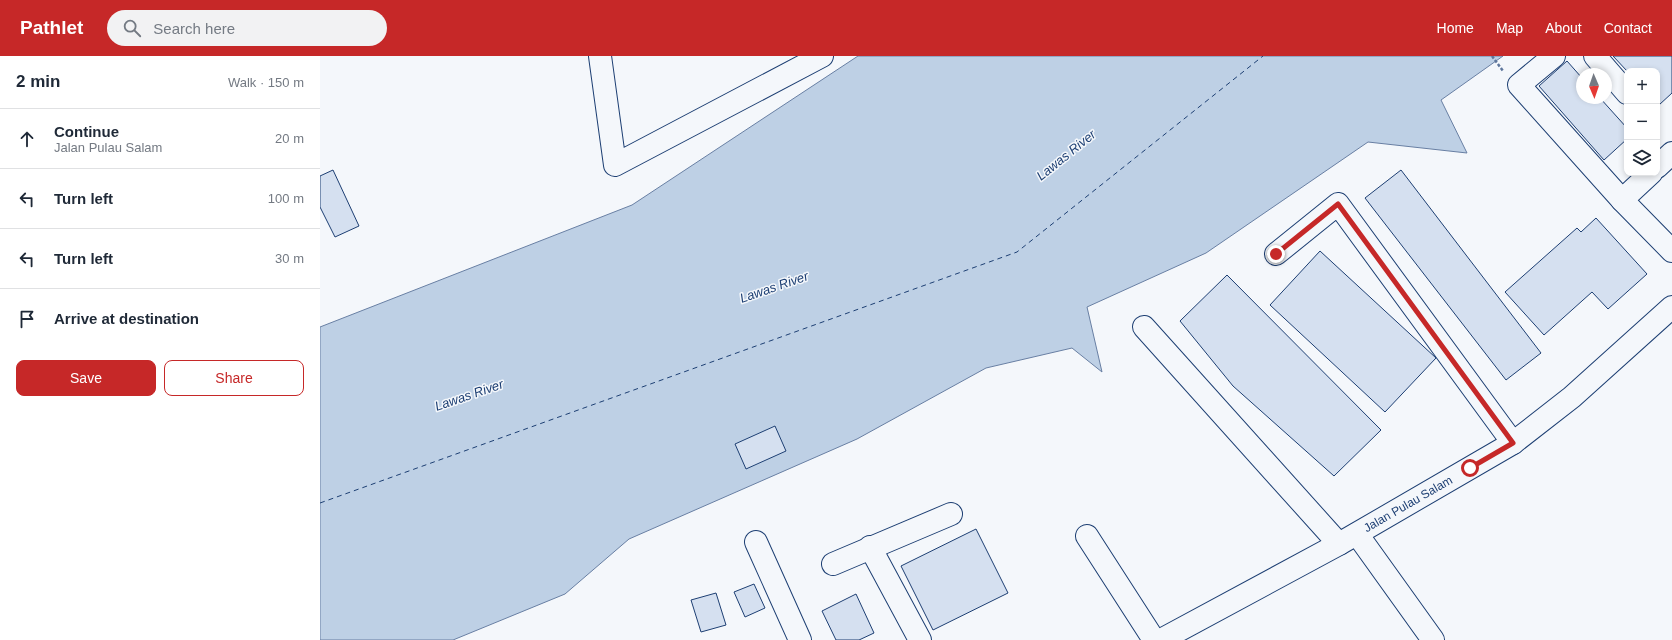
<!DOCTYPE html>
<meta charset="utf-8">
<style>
body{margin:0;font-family:Helvetica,sans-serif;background:#f2f2f3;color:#1f2937}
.controls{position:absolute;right:12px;top:12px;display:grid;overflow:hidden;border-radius:8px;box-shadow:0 2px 6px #0003}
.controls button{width:36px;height:36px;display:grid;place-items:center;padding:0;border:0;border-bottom:1px solid #e0e1e3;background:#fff;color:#1f2937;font:20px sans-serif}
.compass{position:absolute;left:1256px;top:12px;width:36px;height:36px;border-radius:50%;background:#fff;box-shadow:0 2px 6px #0003;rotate:178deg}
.stop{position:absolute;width:12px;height:12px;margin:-9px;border:3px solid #c62828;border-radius:50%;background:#fff}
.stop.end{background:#c62828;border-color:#fff;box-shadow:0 1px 4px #0008}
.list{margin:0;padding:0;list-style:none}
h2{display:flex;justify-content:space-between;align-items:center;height:52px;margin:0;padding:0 16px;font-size:17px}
h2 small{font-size:13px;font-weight:400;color:#747a83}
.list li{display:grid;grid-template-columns:26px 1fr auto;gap:12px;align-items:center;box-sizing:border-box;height:60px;padding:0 16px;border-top:1px solid #e0e1e3}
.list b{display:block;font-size:15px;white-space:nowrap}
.list p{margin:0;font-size:13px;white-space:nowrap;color:#747a83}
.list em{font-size:13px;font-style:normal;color:#747a83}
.actions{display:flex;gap:8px;padding:12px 16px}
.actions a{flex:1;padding:9px 0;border:1px solid #c62828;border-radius:8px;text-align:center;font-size:14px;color:#c62828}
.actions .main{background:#c62828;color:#fff}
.icon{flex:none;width:22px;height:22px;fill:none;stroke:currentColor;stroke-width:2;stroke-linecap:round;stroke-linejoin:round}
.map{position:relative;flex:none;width:1352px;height:584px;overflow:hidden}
header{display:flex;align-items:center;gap:24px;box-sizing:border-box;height:56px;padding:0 20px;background:#c62828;color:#fff}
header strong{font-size:19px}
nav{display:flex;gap:22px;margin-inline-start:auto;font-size:14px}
.search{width:280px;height:36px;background:#f2f2f3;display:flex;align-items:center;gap:10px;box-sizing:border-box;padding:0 14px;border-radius:22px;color:#747a83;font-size:15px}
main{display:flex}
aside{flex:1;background:#fff}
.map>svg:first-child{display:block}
</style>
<header>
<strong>Pathlet</strong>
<div class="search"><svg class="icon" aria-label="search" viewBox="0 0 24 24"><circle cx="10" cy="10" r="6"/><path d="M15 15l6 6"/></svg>Search here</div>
<nav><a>Home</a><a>Map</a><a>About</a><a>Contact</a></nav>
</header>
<main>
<aside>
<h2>2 min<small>Walk · 150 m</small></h2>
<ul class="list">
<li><svg class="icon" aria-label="ahead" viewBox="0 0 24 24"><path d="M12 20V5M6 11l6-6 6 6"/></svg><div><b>Continue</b><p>Jalan Pulau Salam</p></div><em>20 m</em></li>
<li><svg class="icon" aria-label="left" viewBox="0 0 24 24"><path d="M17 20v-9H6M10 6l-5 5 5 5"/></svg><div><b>Turn left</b></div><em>100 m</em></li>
<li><svg class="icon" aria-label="left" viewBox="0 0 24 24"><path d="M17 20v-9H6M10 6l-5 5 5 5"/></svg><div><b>Turn left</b></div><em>30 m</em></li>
<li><svg class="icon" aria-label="arrive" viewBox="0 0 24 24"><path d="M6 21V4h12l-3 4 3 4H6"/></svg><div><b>Arrive at destination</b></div></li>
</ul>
<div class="actions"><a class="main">Save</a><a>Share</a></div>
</aside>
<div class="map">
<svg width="1352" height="584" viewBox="0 0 1352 584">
<rect width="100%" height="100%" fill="#f4f7fb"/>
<!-- water -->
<polygon fill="#bed0e5" stroke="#687fa3" points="538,0 1183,0 1121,44 1147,97 1048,86 886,197 767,251 782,316 752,292 666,312 537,383 309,483 245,538 133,584 0,584 0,271 312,149"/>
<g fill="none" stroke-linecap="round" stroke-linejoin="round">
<!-- ferry -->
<polyline stroke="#1d3f73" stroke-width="1" stroke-dasharray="5 4" stroke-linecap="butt" points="0,447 697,196 943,0"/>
</g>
<!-- building -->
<g fill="#d5e0f0" stroke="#1d3f73">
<polygon points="1293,0 1352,0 1352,37 1339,49 1337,47 1337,15 1307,15"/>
<polygon points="1247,5 1262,22 1262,42 1280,42 1307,72 1307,83 1284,104 1219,30"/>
<polygon points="13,114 39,170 15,181 0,151 0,120"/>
<polygon points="1081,114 1221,297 1186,324 1045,142"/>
<polygon points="1276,162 1327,218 1288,253 1272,236 1224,279 1185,236 1257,172 1261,176"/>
<polygon points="1000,195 1116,302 1065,356 950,249"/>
<polygon points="907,219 1061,374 1014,420 913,330 860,265"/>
<polygon points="455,370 466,395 426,413 415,388"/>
<polygon points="656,473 688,537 613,574 581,510"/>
<polygon points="434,528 445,552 425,561 414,536"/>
<polygon points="396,537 406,569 381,576 371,544"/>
<polygon points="536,538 554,577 539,584 516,584 502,555"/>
</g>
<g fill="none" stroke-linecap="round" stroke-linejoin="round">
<defs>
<g id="minor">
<polyline points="280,0 295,109 502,0"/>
<polyline points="1234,0 1199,29 1302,144 1352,195"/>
<polyline points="1275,0 1307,37"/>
<polyline points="1337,111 1352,97"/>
<polyline points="1302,144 1331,117"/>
<polyline points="956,198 1018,148 1193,387"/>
<polyline points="824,271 1019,488"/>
<polyline points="1037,478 1113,584"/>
<polyline points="767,480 834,584"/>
<polyline points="436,486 480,584"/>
<polyline points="550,491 600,584"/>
<polyline points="513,508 631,458"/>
<polyline points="841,584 1019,488 1193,387 1252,341 1352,251"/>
</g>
</defs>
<!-- minor casing -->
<use href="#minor" stroke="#1d3f73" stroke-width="24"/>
<!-- path -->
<polyline stroke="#5e769c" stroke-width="2.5" stroke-dasharray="3 2" stroke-linecap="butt" points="1172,0 1183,15"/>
<!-- minor -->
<use href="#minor" stroke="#f4f7fb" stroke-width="22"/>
</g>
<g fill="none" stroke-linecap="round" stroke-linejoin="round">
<!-- route -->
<polyline stroke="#c62828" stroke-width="5" points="956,198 1018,148 1193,387 1150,412"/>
</g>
<g text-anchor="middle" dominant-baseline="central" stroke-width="3" stroke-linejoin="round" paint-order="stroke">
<!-- street labels -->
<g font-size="12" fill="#1d3f73" stroke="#f4f7fb">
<text transform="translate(1088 448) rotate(-30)">Jalan Pulau Salam</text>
</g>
<!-- water labels -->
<g font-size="13" font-style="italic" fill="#1d3f73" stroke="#f4f7fb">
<text transform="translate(746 99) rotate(-39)">Lawas River</text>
<text transform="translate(454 231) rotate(-19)">Lawas River</text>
<text transform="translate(149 339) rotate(-19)">Lawas River</text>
</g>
</g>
</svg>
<div class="controls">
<button>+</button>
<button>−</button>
<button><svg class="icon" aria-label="layers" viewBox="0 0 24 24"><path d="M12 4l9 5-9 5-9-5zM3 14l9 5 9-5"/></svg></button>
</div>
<svg class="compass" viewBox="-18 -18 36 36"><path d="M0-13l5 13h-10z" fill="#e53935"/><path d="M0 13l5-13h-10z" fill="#747a83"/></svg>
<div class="stop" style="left:1150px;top:412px"></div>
<div class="stop end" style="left:956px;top:198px"></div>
</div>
</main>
